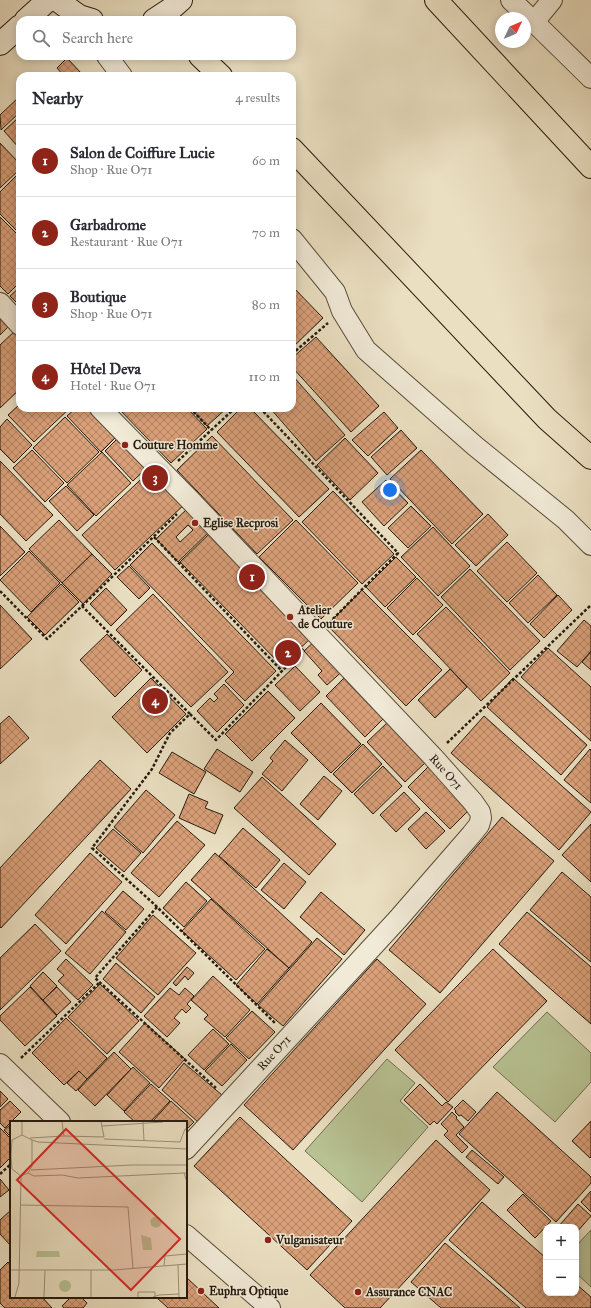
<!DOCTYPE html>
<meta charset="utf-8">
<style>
body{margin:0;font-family:"IM FELL Great Primer",serif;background:#f2f2f3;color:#2b2b33}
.controls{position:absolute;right:12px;bottom:12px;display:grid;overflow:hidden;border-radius:8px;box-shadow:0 2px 10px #0003}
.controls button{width:36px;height:36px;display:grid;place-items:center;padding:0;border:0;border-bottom:1px solid #e1e1e2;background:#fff;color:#2b2b33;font:20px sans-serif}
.compass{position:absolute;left:495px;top:12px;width:36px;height:36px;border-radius:50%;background:#fff;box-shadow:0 2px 10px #0003;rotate:46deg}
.you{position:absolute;left:390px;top:490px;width:14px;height:14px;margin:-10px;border:3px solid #fff;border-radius:50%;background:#1a73e8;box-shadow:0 0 0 6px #1a73e833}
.badge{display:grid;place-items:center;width:26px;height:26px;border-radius:50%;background:#8f2418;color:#fff;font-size:13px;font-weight:700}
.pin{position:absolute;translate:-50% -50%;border:2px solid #fff;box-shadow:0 1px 4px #0006}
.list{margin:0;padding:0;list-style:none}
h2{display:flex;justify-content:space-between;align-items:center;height:52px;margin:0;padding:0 16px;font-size:17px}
h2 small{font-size:13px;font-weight:400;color:#7c7c81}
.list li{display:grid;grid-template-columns:26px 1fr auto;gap:12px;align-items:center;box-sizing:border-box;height:72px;padding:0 16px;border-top:1px solid #e1e1e2}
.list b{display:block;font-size:15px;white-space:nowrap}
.list p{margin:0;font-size:13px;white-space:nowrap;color:#7c7c81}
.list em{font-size:13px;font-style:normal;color:#7c7c81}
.icon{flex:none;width:22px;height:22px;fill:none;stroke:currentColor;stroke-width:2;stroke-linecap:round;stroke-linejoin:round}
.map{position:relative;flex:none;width:591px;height:1308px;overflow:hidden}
.search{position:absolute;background:#fff;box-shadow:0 2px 10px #0003;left:16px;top:16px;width:280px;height:44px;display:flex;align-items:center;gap:10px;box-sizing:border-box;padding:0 14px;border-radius:12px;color:#7c7c81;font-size:15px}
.panel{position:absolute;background:#fff;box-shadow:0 2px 10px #0003;left:16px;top:72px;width:280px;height:340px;border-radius:12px}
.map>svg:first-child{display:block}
</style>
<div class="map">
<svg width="591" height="1308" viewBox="0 0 591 1308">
<defs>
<pattern id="building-cross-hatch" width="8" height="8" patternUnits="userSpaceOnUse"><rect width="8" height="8" fill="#daa079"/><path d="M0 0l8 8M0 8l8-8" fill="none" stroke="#b18262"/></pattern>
</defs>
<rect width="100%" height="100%" fill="#eadfc1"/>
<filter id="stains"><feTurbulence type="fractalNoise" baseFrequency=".005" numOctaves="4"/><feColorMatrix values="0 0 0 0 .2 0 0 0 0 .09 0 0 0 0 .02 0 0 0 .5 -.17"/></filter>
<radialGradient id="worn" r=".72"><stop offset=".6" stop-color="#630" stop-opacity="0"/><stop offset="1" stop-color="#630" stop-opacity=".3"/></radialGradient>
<!-- green -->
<g fill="#b7c192" stroke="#6e6e50">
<polygon points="547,1012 591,1053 591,1082 555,1122 493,1067"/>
<polygon points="387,1059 415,1083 400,1101 428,1127 362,1202 305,1151"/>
<polygon points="591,1230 591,1287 576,1273 576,1246"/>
</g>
<!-- building -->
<g fill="url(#building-cross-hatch)" stroke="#261b0e" fill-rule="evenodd">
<polygon points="67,58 81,73 78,76 64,76 57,68"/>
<polygon points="20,96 20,112 1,130 0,115"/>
<polygon points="20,116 20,149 4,131"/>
<polygon points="0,143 20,164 20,169 0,188"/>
<polygon points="20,172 20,234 0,214 0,192"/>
<polygon points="0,217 20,237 20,282 8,294 0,286"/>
<polygon points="292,286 323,318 292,348"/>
<polygon points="20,287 20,306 10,296"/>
<polygon points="0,311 12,323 0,335"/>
<polygon points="17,329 20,333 20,389 0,408 0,345"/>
<polygon points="316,337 379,406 351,432 292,367 292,358"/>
<polygon points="292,375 345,435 316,461 270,408 292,408"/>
<polygon points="20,404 20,408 70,408 34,442 8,415"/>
<polygon points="76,408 92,408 118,435 101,452 67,416"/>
<polygon points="118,408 187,408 207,429 171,463"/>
<polygon points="190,408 227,408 207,426"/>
<polygon points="241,408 250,408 329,489 299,517 217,432"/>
<polygon points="384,412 398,428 368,456 352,440"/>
<polygon points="65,417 99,452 67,483 33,448"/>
<polygon points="7,419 32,445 14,463 0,449 0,427"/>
<polygon points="401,430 417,448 387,475 371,457"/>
<polygon points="122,434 151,464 133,481 105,451"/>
<polygon points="212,436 293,520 257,554 177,470"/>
<polygon points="345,438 378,473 350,500 317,465"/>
<polygon points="32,450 64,483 45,502 13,468"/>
<polygon points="421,450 483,514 452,544 390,479"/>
<polygon points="102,452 131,483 96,516 67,485"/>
<polygon points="0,461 53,515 26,541 0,514"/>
<polygon points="154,467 187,502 115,570 82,535"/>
<polygon points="386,480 408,503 384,526 362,502"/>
<polygon points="66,486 94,515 77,531 49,501"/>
<polygon points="333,491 394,554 362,584 302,522"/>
<path d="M191,505l22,23 -35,34 -22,-23zM188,525l5,5 -13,12 -4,-5z"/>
<polygon points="411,506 431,526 408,548 388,528"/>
<polygon points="488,514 508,535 476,566 455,545"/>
<polygon points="59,520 92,554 62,583 29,549"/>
<polygon points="296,520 358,583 321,619 259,557"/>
<polygon points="0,526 25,552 0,576"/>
<polygon points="433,527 470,566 438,596 401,557"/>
<polygon points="213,530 315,634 282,666 180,562"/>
<polygon points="507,542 537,573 507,602 477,571"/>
<polygon points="152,543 276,671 245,701 225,681 234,672 130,565"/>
<polygon points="29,551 60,583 31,612 0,580"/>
<polygon points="92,554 112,574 83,604 62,583"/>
<polygon points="396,557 416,577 385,607 366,587"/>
<polygon points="129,566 150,588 139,599 117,577"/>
<polygon points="470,569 540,641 510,670 441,597"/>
<polygon points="538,575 557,595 528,623 509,603"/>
<polygon points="417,578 443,605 413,635 387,608"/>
<polygon points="61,584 79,602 45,635 27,617"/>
<polygon points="106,588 127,610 111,626 90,604"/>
<polygon points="362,590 442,670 406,706 327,625"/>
<polygon points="153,594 228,672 191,707 116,630"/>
<polygon points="558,595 572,610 544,638 530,624"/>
<polygon points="0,605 32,639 0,669"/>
<polygon points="446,607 510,673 481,701 417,634"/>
<polygon points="584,620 591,626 591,651 577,667 557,651"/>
<polygon points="107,634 142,670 115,697 80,660"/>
<polygon points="318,638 346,668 327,685 318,675 322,671 304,651"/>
<polygon points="548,648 591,687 591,741 521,677"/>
<polygon points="591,652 591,670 582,662"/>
<polygon points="295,666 320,692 300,711 275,685"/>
<polygon points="450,669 467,687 435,718 418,700"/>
<polygon points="151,678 186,714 147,753 112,717"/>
<polygon points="344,678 383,719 365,737 326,696"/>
<polygon points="513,678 587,745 561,775 487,707"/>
<polygon points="224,684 244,705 217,732 197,711 210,698 214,702 218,698 214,694"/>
<polygon points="268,691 295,718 252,761 225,734"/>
<polygon points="321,703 361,744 331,773 291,733"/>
<polygon points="9,716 29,738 0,764 0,724"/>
<polygon points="484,716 591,812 559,850 451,753"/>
<polygon points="389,721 427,761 405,782 367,742"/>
<polygon points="285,740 308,760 282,791 262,774 273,761 270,758"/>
<polygon points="363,744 382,764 352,793 333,774"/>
<polygon points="217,749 253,772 240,792 204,769"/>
<polygon points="590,749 591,750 591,803 564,780"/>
<polygon points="172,752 206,772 194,794 159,773"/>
<polygon points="100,760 131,789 1,928 0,927 0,868"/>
<polygon points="383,766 402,786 373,814 354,794"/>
<polygon points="429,766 471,808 450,829 408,787"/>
<polygon points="324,776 342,791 318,820 300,804"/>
<polygon points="262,777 336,844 309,875 234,808"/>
<polygon points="146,790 175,815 143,853 114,827"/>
<polygon points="404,792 420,809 396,832 380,815"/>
<polygon points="189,794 208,802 205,808 223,815 215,834 179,818"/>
<polygon points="426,812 445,831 426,849 408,829"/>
<polygon points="502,817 554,861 440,993 389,950"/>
<polygon points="177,821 205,845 159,897 131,873"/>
<polygon points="591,824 591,882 562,855"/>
<polygon points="243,828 280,860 256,888 219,856"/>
<polygon points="113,829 141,853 124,872 96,848"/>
<polygon points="90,853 122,882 66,944 35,915"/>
<polygon points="215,853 312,942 289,968 191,880"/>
<polygon points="284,863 306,882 284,909 261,890"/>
<polygon points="562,872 591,897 591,962 530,910"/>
<polygon points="186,882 207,901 184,927 163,908"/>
<polygon points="123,891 144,909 126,930 105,912"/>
<polygon points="321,892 365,930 344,955 300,917"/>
<polygon points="211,899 265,949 236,980 182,931"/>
<polygon points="102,911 126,932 90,974 65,953"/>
<polygon points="527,912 591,967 591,1024 499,944"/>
<polygon points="153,915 196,953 158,995 116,958"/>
<polygon points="35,924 61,951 0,1010 0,958"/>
<polygon points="317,938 342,959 283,1026 258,1005"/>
<polygon points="267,949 289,968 257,1004 236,985"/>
<polygon points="493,949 547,1001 448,1102 395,1050"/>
<polygon points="66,959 93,985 78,1000 58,981 64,975 57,969"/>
<polygon points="377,959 426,1004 293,1150 244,1105"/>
<polygon points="116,963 155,997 141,1013 103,979"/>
<polygon points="187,967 194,973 188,980 185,976 176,986 173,983"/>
<polygon points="43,972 57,986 43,1000 30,986"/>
<polygon points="213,976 250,1010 225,1037 204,1019 208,1015 191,1000"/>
<polygon points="100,984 139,1021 107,1054 68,1017"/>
<polygon points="30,987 57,1016 25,1046 0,1020 0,1016"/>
<polygon points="57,987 71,1002 57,1015 43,1000"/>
<polygon points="170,988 179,995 185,988 194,996 187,1004 191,1008 186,1013 182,1009 174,1018 180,1023 167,1037 144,1016"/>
<polygon points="252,1011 275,1032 249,1059 226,1038"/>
<polygon points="66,1018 107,1058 87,1079 79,1071 64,1085 32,1053"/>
<polygon points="145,1023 185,1059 159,1088 119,1052"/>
<polygon points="213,1029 229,1044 204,1070 188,1055"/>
<polygon points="231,1044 247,1060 222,1086 205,1071"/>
<polygon points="114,1052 131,1069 95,1106 78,1090"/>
<polygon points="184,1063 222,1095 198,1122 162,1090"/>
<polygon points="133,1067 150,1083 124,1111 107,1095"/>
<polygon points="79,1071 87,1079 76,1091 67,1083"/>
<polygon points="151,1084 170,1101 150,1122 135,1122 124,1112"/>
<polygon points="420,1084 442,1106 446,1102 453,1107 437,1124 434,1121 430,1125 404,1100"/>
<polygon points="0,1091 8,1099 0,1107"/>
<polygon points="497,1092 591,1177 591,1183 556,1222 459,1134"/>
<polygon points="463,1100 476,1112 468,1121 461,1115 459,1116 455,1112 456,1111 454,1109"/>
<polygon points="10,1101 21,1112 5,1128 0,1123 0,1110"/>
<polygon points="171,1101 194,1122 186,1130 186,1122 152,1122"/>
<polygon points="452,1112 457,1117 456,1118 464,1127 456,1135 468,1147 462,1153 444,1135 448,1131 441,1124"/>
<polygon points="240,1117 352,1221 307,1270 194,1166"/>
<polygon points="591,1121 591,1157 590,1158 572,1141"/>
<polygon points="10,1125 11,1126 11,1137 4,1130"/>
<polygon points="0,1128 11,1139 11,1157 0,1168"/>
<polygon points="436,1140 490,1190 380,1308 345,1308 310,1275"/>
<polygon points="472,1150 504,1177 498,1184 466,1157"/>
<polygon points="0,1179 9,1190 0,1197"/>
<polygon points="591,1191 591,1212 581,1202"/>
<polygon points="523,1194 551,1221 535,1238 507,1210"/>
<polygon points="482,1202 546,1258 546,1293 576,1293 576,1284 591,1297 591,1308 526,1308 449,1240"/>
<polygon points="578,1204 591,1216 576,1233 576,1227 558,1227"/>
<polygon points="11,1210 11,1246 0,1234 0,1220"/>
<polygon points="445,1243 520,1308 441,1308 411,1282"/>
<polygon points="8,1262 11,1266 11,1297 42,1297 52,1308 5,1308 0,1303 0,1270"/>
<polygon points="186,1277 219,1308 168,1308 156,1297 186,1297"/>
<polygon points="71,1297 81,1297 87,1303 83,1308 64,1308 62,1306"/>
</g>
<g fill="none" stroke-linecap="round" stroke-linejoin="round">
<defs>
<g id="street">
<polyline points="511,0 534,22 552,0"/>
<polyline points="534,22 591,78"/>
<polyline points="107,56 122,76"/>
<polyline points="292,239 335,292 342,311 366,350 475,446 566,520 591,545"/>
<polyline points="0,303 20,325"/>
<polyline points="100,408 191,501 433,757 473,802 480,812 481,818 479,825 471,835 398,919 186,1149"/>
<polyline points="0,1064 60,1122"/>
<polyline points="186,1235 270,1308"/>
</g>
<g id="secondary">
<polyline points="57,0 79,16 92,20"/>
<polyline points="26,20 48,0"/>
<polyline points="154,20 172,8 181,0"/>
<polyline points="0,44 20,26"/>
</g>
<g id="highway">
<polyline points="436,0 591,167"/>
<polyline points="200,56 221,76"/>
<polyline points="292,149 547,419 591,458"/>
</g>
</defs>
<!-- street casing -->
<use href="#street" stroke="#574c3b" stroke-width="22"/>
<!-- secondary casing -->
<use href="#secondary" stroke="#261b0e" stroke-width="24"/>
<!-- highway casing -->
<use href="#highway" stroke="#261b0e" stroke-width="24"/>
<!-- path -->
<g stroke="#261b0e" stroke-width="2.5" stroke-dasharray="3 2" stroke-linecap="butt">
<polyline points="17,86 20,90"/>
<polyline points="292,354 328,323"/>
<polyline points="190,408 211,430"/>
<polyline points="260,408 398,553 331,621"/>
<polyline points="178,461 235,408"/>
<polyline points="154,537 281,670"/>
<polyline points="0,591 47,639 82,606 190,714 170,733 152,769 92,848 154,904 276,1024"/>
<polyline points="82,606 177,514"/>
<polyline points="190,714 216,740 304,648"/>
<polyline points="447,743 591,605"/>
<polyline points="157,907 95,978 216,1088"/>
<polyline points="21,1058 100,982"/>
<polyline points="0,1174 11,1164"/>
</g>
<!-- street -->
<use href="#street" stroke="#f1ead7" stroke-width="20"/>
<!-- secondary -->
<use href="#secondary" stroke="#f1ead7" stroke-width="22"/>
<!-- highway -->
<use href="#highway" stroke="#eadfc1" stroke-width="22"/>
</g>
<!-- markers -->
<g fill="#8f2418" stroke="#f1ead7" stroke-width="1.5">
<circle cx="125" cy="445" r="4"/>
<circle cx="195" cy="523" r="4"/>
<circle cx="290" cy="617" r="4"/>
<circle cx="268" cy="1240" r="4"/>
<circle cx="201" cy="1291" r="4"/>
<circle cx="358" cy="1292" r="4"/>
</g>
<g text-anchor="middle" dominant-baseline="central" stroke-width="3" stroke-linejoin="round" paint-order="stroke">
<!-- poi labels -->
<g font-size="12" font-weight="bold" fill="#261b0e" stroke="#f1ead7" text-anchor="start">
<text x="133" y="445">Couture Homme</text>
<text x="203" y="523">Eglise Recprosi</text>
<text x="298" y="610">Atelier<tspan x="298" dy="14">de Couture</tspan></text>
<text x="276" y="1240">Vulganisateur</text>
<text x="209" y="1291">Euphra Optique</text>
<text x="366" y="1292">Assurance CNAC</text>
</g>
<!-- street labels -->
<g font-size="12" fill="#261b0e" stroke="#f1ead7">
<text transform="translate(446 772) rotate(48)">Rue O71</text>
<text transform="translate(274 1053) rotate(-47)">Rue O71</text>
</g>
</g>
<!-- overview -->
<g transform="translate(10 1121)">
<rect width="177" height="177" fill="#eadfc1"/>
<path d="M140.5 101a5.5 5.5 0 1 1 11 0a5.5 5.5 0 1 1-11 0ZM131,114l10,3 1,12h-9zM27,130h22l1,6h-24zM49 165a6 6 0 1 1 12 0a6 6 0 1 1-12 0Z" fill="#b7c192"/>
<path fill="none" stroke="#9c9179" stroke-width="1" d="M133,1l1,19M92,5l61,-4M12,14l10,5v26l-4,7 -7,3 -9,-7 -1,-13 1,-16zM12,14v-13M54,15l40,1 -3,-15M20,17l34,-2 -2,-14M94,18l76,3 5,-13h2M22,19l6,2 149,7M21,49l101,-5h55M18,52l6,3 28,-1 16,3 106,-5M177,52h-3l3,9M10,84l108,2 5,61M168,144l1,32M154,145l1,-10 22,-2M0,149h104l73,-6M5,176l4,-14 2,-107M34,176l1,-27M81,176v-27M128,176v-5h17v4M143,176l6,-2 20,-1"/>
<path fill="#d62828" fill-opacity="0.15" stroke="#d62828" stroke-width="2" d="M56,8l114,110 -49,51 -114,-110z"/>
<rect width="177" height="177" fill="none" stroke="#261b0e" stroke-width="2"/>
</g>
<rect width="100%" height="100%" filter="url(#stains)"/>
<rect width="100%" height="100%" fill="url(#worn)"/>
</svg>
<div class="controls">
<button>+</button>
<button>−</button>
</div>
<svg class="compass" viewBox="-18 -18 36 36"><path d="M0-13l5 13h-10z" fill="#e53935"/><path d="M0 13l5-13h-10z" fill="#7c7c81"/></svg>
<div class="you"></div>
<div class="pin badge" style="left:252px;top:577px">1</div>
<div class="pin badge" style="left:288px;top:653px">2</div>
<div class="pin badge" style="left:155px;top:478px">3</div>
<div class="pin badge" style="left:155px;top:701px">4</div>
<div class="search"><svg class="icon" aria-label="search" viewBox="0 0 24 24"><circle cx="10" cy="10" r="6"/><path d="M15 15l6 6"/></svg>Search here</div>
<section class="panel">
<h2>Nearby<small>4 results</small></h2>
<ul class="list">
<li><span class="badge">1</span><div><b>Salon de Coiffure Lucie</b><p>Shop · Rue O71</p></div><em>60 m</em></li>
<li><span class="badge">2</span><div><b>Garbadrome</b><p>Restaurant · Rue O71</p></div><em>70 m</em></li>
<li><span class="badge">3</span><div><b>Boutique</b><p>Shop · Rue O71</p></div><em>80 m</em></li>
<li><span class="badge">4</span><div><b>Hôtel Deva</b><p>Hotel · Rue O71</p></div><em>110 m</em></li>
</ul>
</section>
</div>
